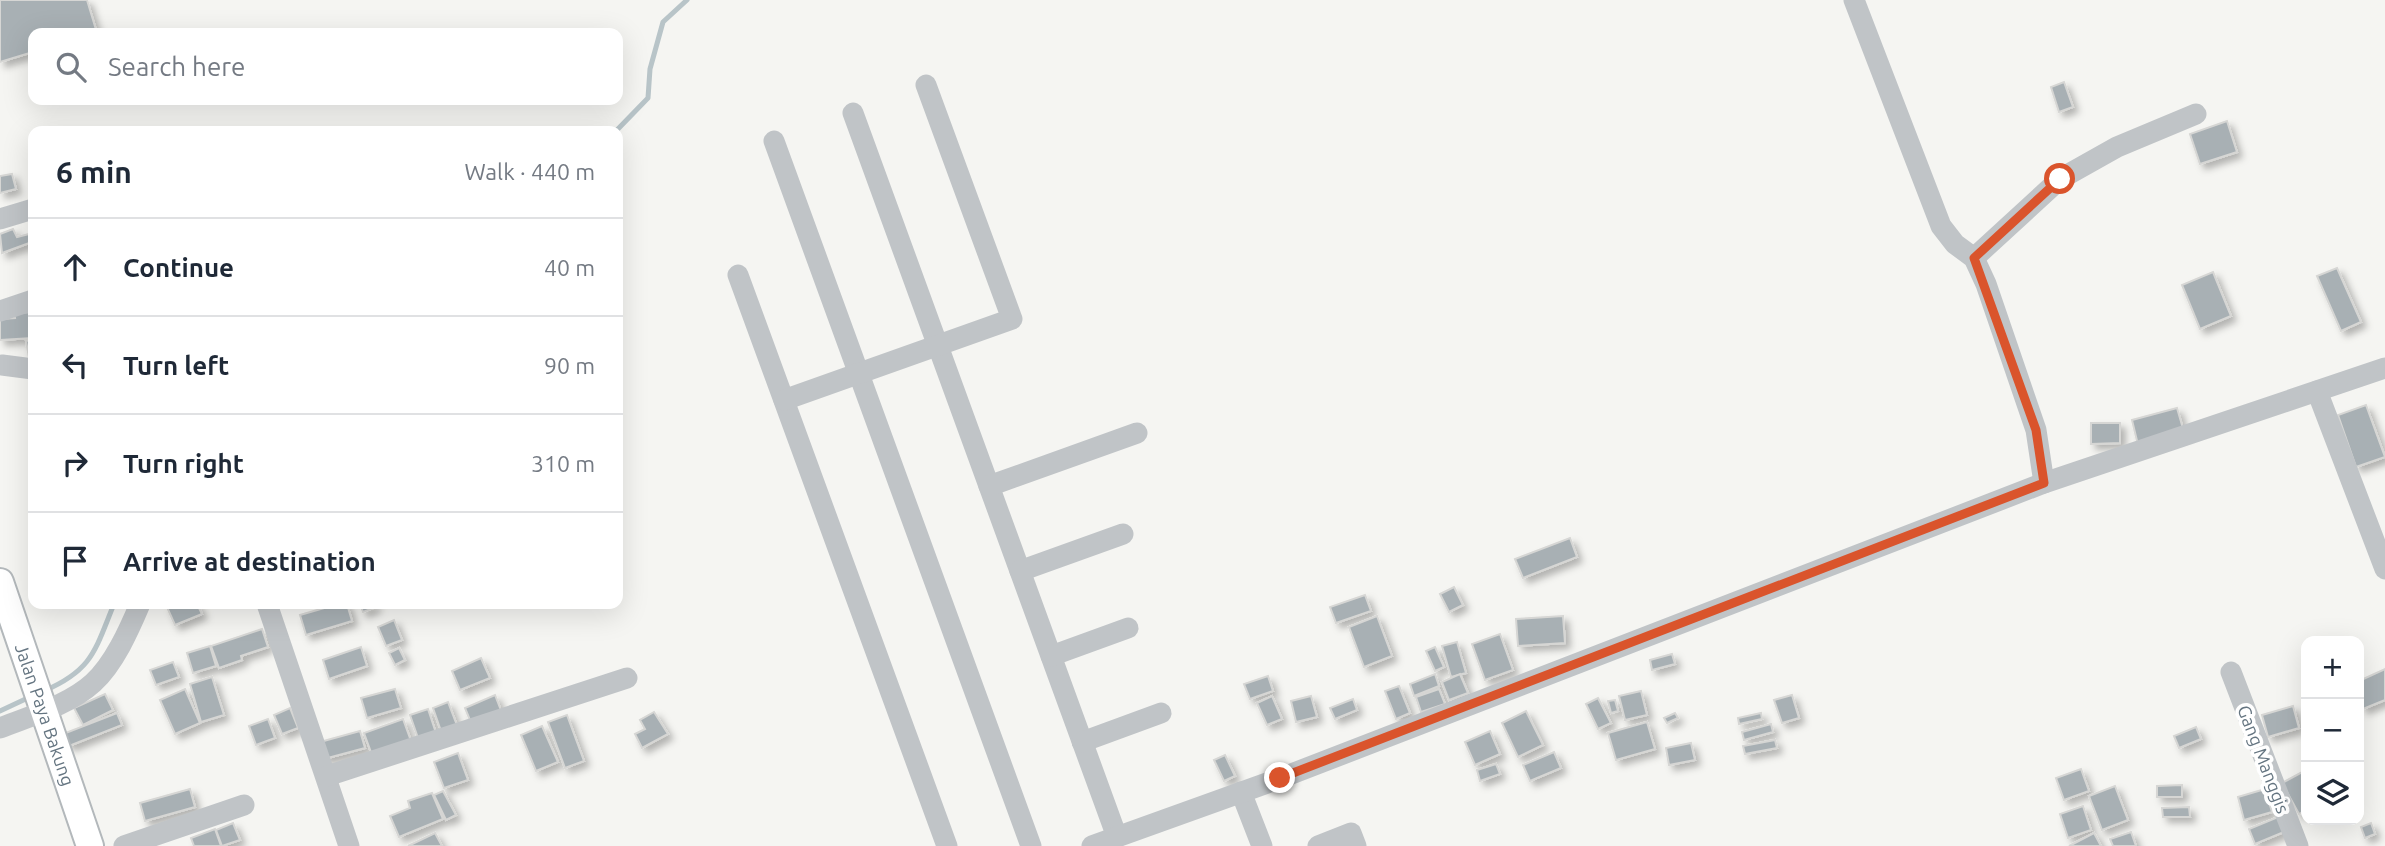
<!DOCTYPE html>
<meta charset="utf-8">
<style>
body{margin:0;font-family:Ubuntu,sans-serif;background:#f6f6f7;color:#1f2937}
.controls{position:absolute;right:21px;bottom:21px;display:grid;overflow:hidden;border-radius:14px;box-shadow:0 7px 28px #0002}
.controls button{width:63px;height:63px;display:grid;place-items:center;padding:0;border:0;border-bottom:2px solid #e0e1e3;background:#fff;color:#1f2937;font:35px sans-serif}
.stop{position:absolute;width:21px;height:21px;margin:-16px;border:5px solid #da542c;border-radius:50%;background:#fff}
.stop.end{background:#da542c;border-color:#fff;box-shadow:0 2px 7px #0008}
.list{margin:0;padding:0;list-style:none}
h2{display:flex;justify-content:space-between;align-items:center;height:91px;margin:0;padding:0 28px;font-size:30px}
h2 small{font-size:23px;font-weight:400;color:#747a83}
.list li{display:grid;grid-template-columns:46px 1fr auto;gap:21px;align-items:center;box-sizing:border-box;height:98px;padding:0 28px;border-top:2px solid #e0e1e3}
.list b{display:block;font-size:26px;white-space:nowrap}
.list em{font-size:23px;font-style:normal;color:#747a83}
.icon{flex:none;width:38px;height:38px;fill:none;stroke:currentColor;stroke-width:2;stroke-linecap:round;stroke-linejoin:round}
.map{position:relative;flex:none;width:2385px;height:846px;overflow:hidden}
.search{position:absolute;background:#fff;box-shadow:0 7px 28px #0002;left:28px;top:28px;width:595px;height:77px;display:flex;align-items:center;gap:18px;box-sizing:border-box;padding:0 24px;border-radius:14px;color:#747a83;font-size:26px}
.panel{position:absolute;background:#fff;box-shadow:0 7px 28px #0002;left:28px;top:126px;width:595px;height:483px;border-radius:14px}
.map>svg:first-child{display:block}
</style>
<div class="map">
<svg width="2385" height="846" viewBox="0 0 2385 846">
<defs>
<filter id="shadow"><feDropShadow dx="5" dy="5" stdDeviation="3.5" flood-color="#0004"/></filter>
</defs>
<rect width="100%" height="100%" fill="#f5f5f2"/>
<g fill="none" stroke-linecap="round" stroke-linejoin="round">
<!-- stream -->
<g stroke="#b8c4c8" stroke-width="5">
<polyline points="616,131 648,98 650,69 663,22 687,0"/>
<path d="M44,691c49,-21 51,-41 70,-87"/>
<polyline points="0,711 32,696"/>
</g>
</g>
<!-- building -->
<g fill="#a8b0b4" stroke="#d6d6d4" stroke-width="2" filter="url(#shadow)">
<polygon points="0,0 87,0 97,33 33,33 33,52 0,62"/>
<polygon points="2064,82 2073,107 2059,112 2051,87"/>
<polygon points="2227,121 2237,152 2200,164 2190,134"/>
<polygon points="12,174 16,189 0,193 0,176"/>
<polygon points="13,229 17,237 29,234 32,242 2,253 0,234"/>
<polygon points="2337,268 2361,322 2341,331 2317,276"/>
<polygon points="2213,272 2231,316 2200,329 2182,285"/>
<polygon points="33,312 33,338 0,340 0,319 15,318 14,313"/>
<polygon points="33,340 33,363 30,363 26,341"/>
<polygon points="2366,405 2385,457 2356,467 2338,415"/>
<polygon points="2177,408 2184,432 2138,445 2132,420"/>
<polygon points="2091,423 2120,423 2120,443 2091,444"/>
<polygon points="1570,538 1577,557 1523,578 1515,559"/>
<polygon points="1454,587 1463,605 1449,612 1440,594"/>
<polygon points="1365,595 1371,611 1336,623 1330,607"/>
<polygon points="197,604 202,614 175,625 166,605"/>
<polygon points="338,604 347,604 352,621 306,635 300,615"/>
<polygon points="360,604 375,604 376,607 363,612"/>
<polygon points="1377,616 1392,656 1364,667 1349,627"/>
<polygon points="1563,616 1565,643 1518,646 1516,619"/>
<polygon points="394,620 402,640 386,646 378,627"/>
<polygon points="262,629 268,647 241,656 242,660 219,668 211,646"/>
<polygon points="1500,634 1513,670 1485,680 1472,644"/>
<polygon points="1457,642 1466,673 1451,677 1442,646"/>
<polygon points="210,646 216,666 193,673 187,653"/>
<polygon points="361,647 367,666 329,679 323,660"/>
<polygon points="1435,647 1444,667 1435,671 1426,651"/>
<polygon points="399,648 405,660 395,665 389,653"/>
<polygon points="1672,654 1675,664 1652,670 1650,660"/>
<polygon points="481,658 490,678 460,690 452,671"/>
<polygon points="173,662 179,677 156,685 150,670"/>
<polygon points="2385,669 2385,700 2363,709 2359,698 2359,681"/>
<polygon points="1435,674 1439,686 1414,696 1410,684"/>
<polygon points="1460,674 1468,693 1449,700 1442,682"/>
<polygon points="1268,676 1273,691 1250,699 1244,684"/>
<polygon points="212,677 224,715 201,722 190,684"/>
<polygon points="1399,686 1410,713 1396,719 1385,691"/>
<polygon points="185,689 200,723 175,734 160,700"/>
<polygon points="395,689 401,708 367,718 361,698"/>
<polygon points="1439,689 1445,704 1421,712 1416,697"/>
<polygon points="1641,691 1647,715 1625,720 1619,696"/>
<polygon points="105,694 113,710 83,725 74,708"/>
<polygon points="495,695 502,713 472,725 465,708"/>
<polygon points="1792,695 1799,718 1782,723 1774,700"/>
<polygon points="1272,696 1282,719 1267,725 1257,703"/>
<polygon points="1311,696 1317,717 1296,722 1291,701"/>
<polygon points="1598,698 1611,723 1598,729 1586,704"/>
<polygon points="1353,699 1357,710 1335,719 1330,708"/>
<polygon points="1615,700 1618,711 1611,713 1608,701"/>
<polygon points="448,702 458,728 442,734 433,708"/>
<polygon points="2293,706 2299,728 2268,737 2262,715"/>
<polygon points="290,708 298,728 282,734 274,715"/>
<polygon points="428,709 436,733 418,738 410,715"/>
<polygon points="1526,711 1543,745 1518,757 1502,723"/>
<polygon points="654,712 668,734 642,748 635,734 645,729 640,720"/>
<polygon points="117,713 122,725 69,746 63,734"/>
<polygon points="1675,713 1678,718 1667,723 1664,718"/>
<polygon points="1761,713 1762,719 1739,724 1738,718"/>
<polygon points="567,715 584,761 565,768 548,722"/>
<polygon points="268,719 275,738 256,745 249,726"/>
<polygon points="403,719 411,741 372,755 364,733"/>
<polygon points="1647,722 1655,749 1616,760 1608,733"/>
<polygon points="1771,724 1773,732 1744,740 1742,732"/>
<polygon points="542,726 558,762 536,771 521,735"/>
<polygon points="2196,727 2201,739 2179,748 2174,736"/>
<polygon points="360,731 365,748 324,759 320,742"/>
<polygon points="1490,731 1500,754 1475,765 1465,742"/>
<polygon points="1775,740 1777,748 1745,754 1743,746"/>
<polygon points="1691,743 1695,760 1669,765 1666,748"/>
<polygon points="1554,752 1561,768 1530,781 1523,765"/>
<polygon points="458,753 468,780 444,788 434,762"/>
<polygon points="1225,755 1235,776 1224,781 1214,760"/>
<polygon points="1496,764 1500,774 1480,781 1477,770"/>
<polygon points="2081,769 2089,791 2064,800 2056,778"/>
<polygon points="2306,770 2306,810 2299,814 2282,783"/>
<polygon points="2182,785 2182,797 2157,797 2157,786"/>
<polygon points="2115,786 2128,820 2102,830 2089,796"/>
<polygon points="190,789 195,807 145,821 140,803"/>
<polygon points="2265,789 2272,812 2244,820 2238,797"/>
<polygon points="443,791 456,815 446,820 434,795"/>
<polygon points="432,793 443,819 399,837 390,816 410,808 408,801"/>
<polygon points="2083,806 2091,830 2068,838 2060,814"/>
<polygon points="2189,807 2190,817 2163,817 2162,808"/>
<polygon points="2278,817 2284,832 2255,844 2249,829"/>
<polygon points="233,823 240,840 222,846 216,830"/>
<polygon points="2371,823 2375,834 2365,838 2361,827"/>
<polygon points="215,829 221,846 194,846 191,838"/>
<polygon points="2131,832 2136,846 2113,846 2110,839"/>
<polygon points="435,833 442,846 408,846"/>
<polygon points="2094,833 2101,846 2069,846"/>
</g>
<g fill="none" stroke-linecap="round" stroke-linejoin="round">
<defs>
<g id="major">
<path id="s1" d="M0,582l90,264"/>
</g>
</defs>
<!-- major casing -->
<use href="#major" stroke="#b3b8bb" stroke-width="30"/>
<!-- minor -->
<g stroke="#c0c4c7" stroke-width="21">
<polyline points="1854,0 1941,226 1955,244 1974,258 1986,284 2036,430 2044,483"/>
<polyline points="853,113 1117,837"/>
<polyline points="774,141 1031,846"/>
<polyline points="0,219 33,209"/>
<polyline points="1974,258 2060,179 2117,147 2196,114"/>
<polyline points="738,275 947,846"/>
<polyline points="0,311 33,300"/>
<polyline points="2,365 33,369"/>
<polyline points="2317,391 2385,569"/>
<polyline points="784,400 1012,319 926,85"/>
<polyline points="989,486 1137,433"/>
<polyline points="1020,571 1123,534"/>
<polyline points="267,604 349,846"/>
<polyline points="1051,656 1128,628"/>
<polyline points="2231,672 2298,846"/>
<path d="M0,728c30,-12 69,-23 93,-45 21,-19 36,-53 47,-79"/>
<polyline points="1082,742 1161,713"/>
<polyline points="327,776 627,678"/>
<polyline points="1241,792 1262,846"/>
<polyline points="124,846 244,805"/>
<polyline points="1092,846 1281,778 2044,483 2385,368"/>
<polyline points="1318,846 1351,833 1356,846"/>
</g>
<!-- major -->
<use href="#major" stroke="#fff" stroke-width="26"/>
</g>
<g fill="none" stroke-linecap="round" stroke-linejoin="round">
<!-- route -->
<polyline stroke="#da542c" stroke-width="9" points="1280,778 2044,483 2036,430 1974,258 2060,179"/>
</g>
<g text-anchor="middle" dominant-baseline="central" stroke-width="7" stroke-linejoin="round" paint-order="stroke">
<!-- street labels -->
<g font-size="18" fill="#657581" stroke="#fff">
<text stroke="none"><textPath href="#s1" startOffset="140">Jalan Paya Bakung</textPath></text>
<text transform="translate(2264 759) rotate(69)">Gang Manggis</text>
</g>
</g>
</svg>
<div class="controls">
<button>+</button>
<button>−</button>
<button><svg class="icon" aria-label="layers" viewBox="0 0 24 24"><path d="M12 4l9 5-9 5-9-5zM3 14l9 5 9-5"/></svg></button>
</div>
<div class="stop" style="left:2060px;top:179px"></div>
<div class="stop end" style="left:1280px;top:778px"></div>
<div class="search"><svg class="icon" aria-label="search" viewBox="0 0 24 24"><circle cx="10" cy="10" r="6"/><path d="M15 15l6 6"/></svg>Search here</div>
<section class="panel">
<h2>6 min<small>Walk · 440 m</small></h2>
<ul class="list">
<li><svg class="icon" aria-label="ahead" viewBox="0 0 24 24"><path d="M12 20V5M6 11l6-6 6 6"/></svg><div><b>Continue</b></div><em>40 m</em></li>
<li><svg class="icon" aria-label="left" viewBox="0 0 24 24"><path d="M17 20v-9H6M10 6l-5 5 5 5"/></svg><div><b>Turn left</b></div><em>90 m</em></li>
<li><svg class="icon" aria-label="right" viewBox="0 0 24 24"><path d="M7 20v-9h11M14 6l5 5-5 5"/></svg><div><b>Turn right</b></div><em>310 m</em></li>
<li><svg class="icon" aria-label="arrive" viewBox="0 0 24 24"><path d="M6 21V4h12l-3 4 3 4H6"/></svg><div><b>Arrive at destination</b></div></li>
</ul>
</section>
</div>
